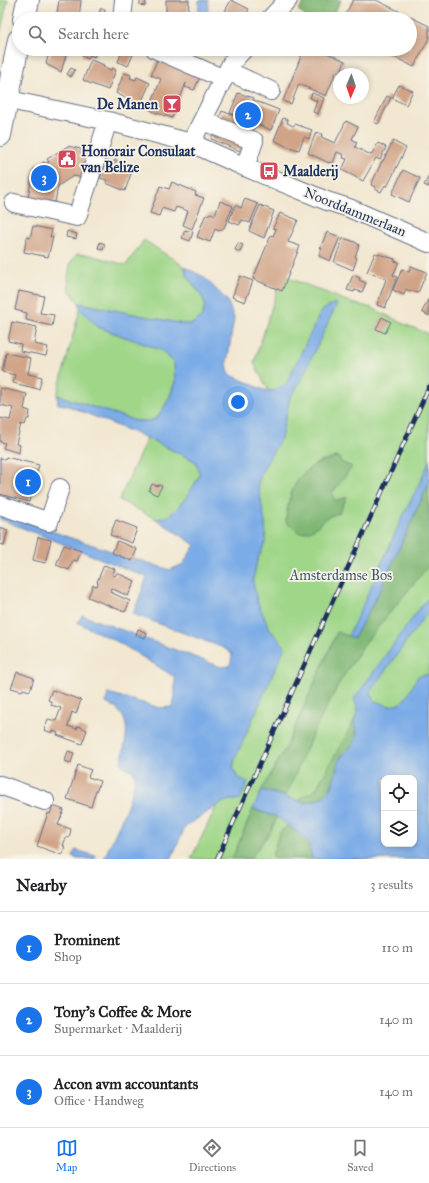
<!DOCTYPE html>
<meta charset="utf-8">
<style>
body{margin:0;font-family:"IM FELL Great Primer",serif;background:#f6f6f6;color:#202124}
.controls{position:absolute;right:12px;bottom:12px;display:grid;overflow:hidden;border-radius:8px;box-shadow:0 2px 6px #0003}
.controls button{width:36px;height:36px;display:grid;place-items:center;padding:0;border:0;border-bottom:1px solid #e0e0e0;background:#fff;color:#202124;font:20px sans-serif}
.compass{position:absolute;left:333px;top:68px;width:36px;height:36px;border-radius:50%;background:#fff;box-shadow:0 2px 6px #0003;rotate:182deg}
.you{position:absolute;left:238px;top:402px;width:14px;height:14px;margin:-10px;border:3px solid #fff;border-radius:50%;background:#1a73e8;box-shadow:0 0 0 6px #1a73e833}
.badge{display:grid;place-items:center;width:26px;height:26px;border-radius:50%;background:#1a73e8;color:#fff;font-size:13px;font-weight:700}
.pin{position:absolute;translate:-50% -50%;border:2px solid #fff;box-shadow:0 1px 4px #0006}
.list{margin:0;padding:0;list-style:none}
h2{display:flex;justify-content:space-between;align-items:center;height:52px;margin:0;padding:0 16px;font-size:17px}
h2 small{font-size:13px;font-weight:400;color:#757577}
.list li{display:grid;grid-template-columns:26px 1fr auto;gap:12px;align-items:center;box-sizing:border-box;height:72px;padding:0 16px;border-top:1px solid #e0e0e0}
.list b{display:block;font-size:15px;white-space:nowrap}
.list p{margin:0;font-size:13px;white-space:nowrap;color:#757577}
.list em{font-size:13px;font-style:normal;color:#757577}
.icon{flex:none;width:22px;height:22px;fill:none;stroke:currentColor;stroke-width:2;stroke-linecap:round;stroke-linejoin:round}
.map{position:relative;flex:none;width:429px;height:859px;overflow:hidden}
.search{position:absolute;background:#fff;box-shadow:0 2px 6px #0003;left:12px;right:12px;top:12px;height:44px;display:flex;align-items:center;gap:10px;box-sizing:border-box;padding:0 14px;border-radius:22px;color:#757577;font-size:15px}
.sheet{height:268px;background:#fff}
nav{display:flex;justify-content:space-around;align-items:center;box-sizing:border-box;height:56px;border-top:1px solid #e0e0e0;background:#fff;font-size:11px;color:#757577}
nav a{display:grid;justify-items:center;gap:2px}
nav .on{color:#1a73e8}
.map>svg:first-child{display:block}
</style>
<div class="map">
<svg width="429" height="859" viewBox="0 0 429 859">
<rect width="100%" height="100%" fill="#f7f3e8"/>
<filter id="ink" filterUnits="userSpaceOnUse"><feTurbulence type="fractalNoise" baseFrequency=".025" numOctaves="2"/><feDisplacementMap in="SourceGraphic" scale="8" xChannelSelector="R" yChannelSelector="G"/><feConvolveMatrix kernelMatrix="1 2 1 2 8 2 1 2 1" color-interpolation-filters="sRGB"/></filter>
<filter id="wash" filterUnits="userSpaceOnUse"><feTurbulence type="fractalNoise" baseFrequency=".012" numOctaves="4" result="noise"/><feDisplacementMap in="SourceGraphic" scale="16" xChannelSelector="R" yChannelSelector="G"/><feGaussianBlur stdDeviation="0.9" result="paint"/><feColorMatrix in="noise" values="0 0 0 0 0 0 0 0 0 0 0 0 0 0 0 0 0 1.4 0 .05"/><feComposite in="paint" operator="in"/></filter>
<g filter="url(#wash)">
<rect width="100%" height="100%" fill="#f2e7d0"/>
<!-- green -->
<g fill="#9fd688" stroke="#5d8273" fill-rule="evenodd">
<polygon points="0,0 8,0 0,34"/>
<path d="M144,240l41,27c-1,12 17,23 20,37 0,3 -2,9 -3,13l-10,7h-9l-104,-21 -10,-13 -1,-12 2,-14 7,-10 13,1 36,10z"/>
<path d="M282,275l70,28 20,5 32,16 25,10v525h-238l32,-66 14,-16 -4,-9 2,-9 37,-127 -32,-55 17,-116 22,-50 -25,-48zM384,778h30v66h-30z"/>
<polygon points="80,309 98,327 161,350 174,362 175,382 169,399 157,418 149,421 136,421 57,395"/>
<path d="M147,438l48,23 5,13c-5,12 -21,35 -31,41 -4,3 -9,3 -13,4l-37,-19z"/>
</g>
<!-- forest -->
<g fill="#7fb774" stroke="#4d7369">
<polygon points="306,0 341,0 331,19 308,19 298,10"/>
<path d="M338,456l3,6 11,5 -20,26 3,8 12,-4 -8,16c-11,2 -17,10 -26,16 -3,3 -9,3 -13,4l-14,-11c1,-24 9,-48 32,-59 6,-3 13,-3 20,-7z"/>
<polygon points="429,483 429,565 365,643 341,680 314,731 286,796 262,790 260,793 286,747 337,632 354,638 379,592"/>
<path d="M354,721c11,27 -8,22 -15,40 -5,15 -5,34 -24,39 -7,2 -11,3 -18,1l19,-12z"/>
<polygon points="253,809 277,817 271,831 250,859 232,859"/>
<polygon points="288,825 308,842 312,859 273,859 273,853 279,833"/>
</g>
<!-- water -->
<g fill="#7cace7" stroke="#4c6ea2" fill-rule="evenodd">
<polygon points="199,0 208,0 208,19 198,19"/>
<path d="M185,267l19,10 23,23 7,18 -7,45 2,11 35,16 9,1 13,-7 33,-68 4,-6 12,-7 2,1 -37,78 -10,16 -9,40 -19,33 -4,13 7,38 1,19 -9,20 -4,20 4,20 12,27 16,19 -50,112 -2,9 4,9 11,5 -8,18h-10l-9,3 -36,24 -14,32h-67c7,-17 35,-73 30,-87l-12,-7 -1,-2c5,-25 14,-48 -15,-60l2,-10 52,15 12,-1 3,-9v-21l-57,-35 -40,-19 4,-8 139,52 8,-1 2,-4 1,-8 -8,-6 -91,-34 14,-37 -147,-58v-7l68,25 102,33 13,-6 12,-19 -39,-26c4,-1 9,-1 13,-4 10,-6 26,-29 31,-41l-5,-13 -48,-23 -81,-33 -8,-1 -1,-9 79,26h13l8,-3 12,-19 6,-17 -1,-20 -13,-12 -63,-23 -18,-18 -1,-6 104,21h9l10,-7c1,-4 3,-10 3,-13 -3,-14 -21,-25 -20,-37z"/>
<path d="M429,461v22l-50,109 -25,46 -6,-2c16,-32 30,-65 45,-98 11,-26 26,-51 36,-77z"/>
<path d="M429,597v13l-59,82 5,9 14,5 11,-2 8,-9 10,-19 11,-2v185h-117l-4,-17 -20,-17 -11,-8 -24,-8 9,-19 44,13 16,-5 10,-11 7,-27 6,-8 9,-8 3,-9 -3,-14 4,-11 -4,-11 63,-87zM384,778h30v66h-30z"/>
<polygon points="76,850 96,856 95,859 78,859 73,857"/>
</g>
<g id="blocks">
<!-- building -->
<g fill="#d1a488">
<polygon points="59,0 81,0 79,19 56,19"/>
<polygon points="140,0 146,0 145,6 140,5"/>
<polygon points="166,0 189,0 188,19 166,19"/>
<polygon points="231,0 249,9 244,19 224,19 228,13 225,11"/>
<polygon points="353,0 376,0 429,26 429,38 414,67 379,49 410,49 410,19 343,19"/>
<polygon points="100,9 105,9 104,19 99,19"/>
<polygon points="51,49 68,49 61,72 46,64 48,56 50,56"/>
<polygon points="84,49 97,49 94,57 90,55 88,59 82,56"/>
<polygon points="304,49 318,49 345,61 340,73 336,72 326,96 299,84 291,104 285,102 283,101"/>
<polygon points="122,51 133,55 128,66 118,62"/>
<polygon points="91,60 104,65 103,67 111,70 112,68 116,70 108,90 89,83 83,80"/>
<polygon points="157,60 200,77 194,90 185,87 186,83 172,118 154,112 149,109 161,79 151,75"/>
<polygon points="71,68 75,70 71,77 67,74"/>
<polygon points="124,73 131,75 130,78 136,80 137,77 150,83 141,103 129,100 116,93"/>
<polygon points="399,85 413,91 406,105 392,98"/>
<polygon points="238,93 254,98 253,100 279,110 271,130 230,113"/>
<polygon points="312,93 324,98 318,114 313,112 317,101 310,98"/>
<polygon points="387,96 391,98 378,124 374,122"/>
<polygon points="222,111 256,124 245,153 211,139"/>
<polygon points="283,118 288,120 287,123 293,126 295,124 312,130 309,139 304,137 299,150 286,146 274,140"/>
<polygon points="346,121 358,127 352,139 357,142 355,147 371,155 378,143 386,147 380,160 376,158 363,181 342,170 347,159 343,158 344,155 337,152 333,163 329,162 329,163 308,153 316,132 322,134 321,137 335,143"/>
<polygon points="393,141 406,148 387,187 385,185 381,192 375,189 376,187 371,185 382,161 383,161"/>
<polygon points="68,146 90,151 85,178 73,176 58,186 55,202 28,197 34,168 39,169 42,167 42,163 44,162 46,164 49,162 47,159"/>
<polygon points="115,160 133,168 125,191 106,183 107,180 100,178 107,161 113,163"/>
<polygon points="403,170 420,178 409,202 392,194"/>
<polygon points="429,175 429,187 424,185"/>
<polygon points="172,182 196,192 195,195 204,198 192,229 183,225 188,211 176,207 174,212 162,208 159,216 150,213 160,186 169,189"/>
<polygon points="245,199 258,204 250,223 242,220 239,225 229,221 235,205 241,208"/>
<polygon points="220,201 233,206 224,228 219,231 215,229 210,242 197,237 205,216 211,213 215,215"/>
<polygon points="260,205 274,211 264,238 249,231"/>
<polygon points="280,213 298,220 288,242 300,246 282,291 253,279 271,235 273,236 276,229 273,228"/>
<polygon points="33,226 52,230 50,237 53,237 48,257 24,252 27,237 30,238"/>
<polygon points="185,230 193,232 190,241 182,238"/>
<polygon points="67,231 77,234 76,239 66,237"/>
<polygon points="327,232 340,237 330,261 319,256 322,248 320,248"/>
<polygon points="343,238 355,242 359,245 355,257 357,258 353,270 334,262"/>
<polygon points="100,242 105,244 103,250 98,248"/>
<polygon points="238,243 243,245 240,252 235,250"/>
<polygon points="375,253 395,259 394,261 399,262 393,275 397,277 385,308 377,305 386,279 367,272"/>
<polygon points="411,266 427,272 418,293 411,291 411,292 406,289 404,295 393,290 402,269 409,272"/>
<polygon points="353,275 360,278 359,280 366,283 362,292 355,290 354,292 347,290"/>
<polygon points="240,276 253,281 245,302 232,297"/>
<polygon points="19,291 44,296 40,313 54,315 52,326 26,320 27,313 15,310"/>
<polygon points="429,298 429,316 422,312"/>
<polygon points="382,317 391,322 385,333 376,329"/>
<polygon points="12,322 37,327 34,344 48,347 46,356 20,351 21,344 8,341"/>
<polygon points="6,353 31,358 28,374 42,377 39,389 13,383 15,375 2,372"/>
<polygon points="0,388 27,394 24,409 30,411 29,419 27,419 25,425 21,424 16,444 20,445 19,453 3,448 5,443 0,442 0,418 10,420 13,408 0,405"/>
<polygon points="6,457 39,465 29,502 0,494 0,458 5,459"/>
<polygon points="152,484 157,486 158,485 162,486 157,495 149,491"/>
<polygon points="116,520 137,528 132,543 110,535"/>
<polygon points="0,527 8,530 4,545 0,544"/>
<polygon points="38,537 51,540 45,563 33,560"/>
<polygon points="117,541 137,549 132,561 112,553"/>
<polygon points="64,545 81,551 77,561 73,560 69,570 56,565"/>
<polygon points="104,565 115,569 112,575 115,576 117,573 135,581 128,596 111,588 110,592 130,601 125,612 88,597 93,585 97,586 98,583 97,582"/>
<polygon points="138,629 147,633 145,638 136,635"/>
<polygon points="17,672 34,678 30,691 23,689 22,691 11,688"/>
<polygon points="52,690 81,700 76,714 72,712 68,726 77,729 78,726 87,730 82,744 57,735 58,733 53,731 52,733 44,730 48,719 56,721 61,708 51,705 52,702 48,700"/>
<polygon points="68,751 74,753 71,763 65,761"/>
<polygon points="78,765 91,770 88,777 100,781 97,790 96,790 91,807 67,799"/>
<polygon points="53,806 64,810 58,825 71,829 69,838 66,837 63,846 65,846 62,855 37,846 48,813 50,814"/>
</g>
</g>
</g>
<g filter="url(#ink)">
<use href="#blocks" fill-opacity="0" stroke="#666f86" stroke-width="1"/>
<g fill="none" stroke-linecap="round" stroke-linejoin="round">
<defs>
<g id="minor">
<polyline points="122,19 124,0"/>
<polyline points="270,19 288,0"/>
<polyline points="155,49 224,79"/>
<polyline points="228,71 271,91"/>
<polyline points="0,98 108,121 191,143 245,167 327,201 349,208 429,243"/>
<polyline points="203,121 254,141 245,167"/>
<polyline points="191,143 232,62 244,49"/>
<polyline points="14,203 77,217 108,121"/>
<polyline points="0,505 49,522 60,488"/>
<polyline points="0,785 45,801"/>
</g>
<g id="major">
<polyline points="24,19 28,0"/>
<polyline points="0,135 19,40"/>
</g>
</defs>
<!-- minor casing -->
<use href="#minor" stroke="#666f86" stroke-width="20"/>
<!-- major casing -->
<use href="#major" stroke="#666f86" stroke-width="24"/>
<!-- minor -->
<use href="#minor" stroke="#fff" stroke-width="18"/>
<!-- major -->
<use href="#major" stroke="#fff" stroke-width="22"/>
<defs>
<polyline id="rail" points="217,859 429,387"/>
</defs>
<!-- rail casing -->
<use href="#rail" stroke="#1b2f5e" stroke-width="4.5"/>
<!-- rail -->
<use href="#rail" stroke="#f7f3e8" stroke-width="3" stroke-dasharray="9" stroke-linecap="butt"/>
</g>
</g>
<!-- icons -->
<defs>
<symbol id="bar-square" viewBox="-11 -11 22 22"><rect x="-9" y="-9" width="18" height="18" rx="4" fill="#d1495b" stroke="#f7f3e8"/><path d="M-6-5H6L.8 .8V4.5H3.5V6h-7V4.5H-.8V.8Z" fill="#fff"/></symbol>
<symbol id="civic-square" viewBox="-11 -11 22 22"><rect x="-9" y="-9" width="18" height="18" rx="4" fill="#d1495b" stroke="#f7f3e8"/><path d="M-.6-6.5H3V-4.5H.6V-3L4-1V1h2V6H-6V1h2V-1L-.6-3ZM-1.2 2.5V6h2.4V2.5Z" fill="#fff"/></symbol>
<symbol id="bus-square" viewBox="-11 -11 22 22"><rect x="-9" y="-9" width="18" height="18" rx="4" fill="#d1495b" stroke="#f7f3e8"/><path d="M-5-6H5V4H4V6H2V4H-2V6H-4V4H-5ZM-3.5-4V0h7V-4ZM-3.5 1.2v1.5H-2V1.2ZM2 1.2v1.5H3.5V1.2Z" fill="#fff"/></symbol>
</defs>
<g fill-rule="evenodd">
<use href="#bar-square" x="161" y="93" width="22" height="22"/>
<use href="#civic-square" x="56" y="148" width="22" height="22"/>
<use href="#bus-square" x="258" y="160" width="22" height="22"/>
</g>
<g text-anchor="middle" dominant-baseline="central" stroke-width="3.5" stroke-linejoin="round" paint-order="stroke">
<!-- poi labels -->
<g font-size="14" font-weight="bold" fill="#1b2f5e" stroke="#f7f3e8" text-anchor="start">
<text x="158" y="104" text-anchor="end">De Manen</text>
<text x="81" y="151">Honorair Consulaat<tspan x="81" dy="16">van Belize</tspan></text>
<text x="283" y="171">Maalderij</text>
</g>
<!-- street labels -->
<g font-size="14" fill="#1b2f5e" stroke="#f7f3e8">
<text transform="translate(355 212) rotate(22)">Noorddammerlaan</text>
</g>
<!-- park labels -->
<g font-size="14" fill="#3c5968" stroke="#f7f3e8">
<text x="341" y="575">Amsterdamse Bos</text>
</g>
</g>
</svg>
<div class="controls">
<button><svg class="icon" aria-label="locate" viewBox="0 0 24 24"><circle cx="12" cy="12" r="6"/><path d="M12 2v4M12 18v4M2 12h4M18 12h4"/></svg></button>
<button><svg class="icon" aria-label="layers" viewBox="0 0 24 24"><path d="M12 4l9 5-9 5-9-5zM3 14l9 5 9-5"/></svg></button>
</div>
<svg class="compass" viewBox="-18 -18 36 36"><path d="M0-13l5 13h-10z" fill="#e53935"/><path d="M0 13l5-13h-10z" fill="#757577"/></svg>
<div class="you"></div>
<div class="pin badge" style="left:28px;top:482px">1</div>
<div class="pin badge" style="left:248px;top:115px">2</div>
<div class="pin badge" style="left:44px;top:178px">3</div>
<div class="search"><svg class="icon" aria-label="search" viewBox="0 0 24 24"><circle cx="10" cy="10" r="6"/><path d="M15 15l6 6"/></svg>Search here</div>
</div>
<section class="sheet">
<h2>Nearby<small>3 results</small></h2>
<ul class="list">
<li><span class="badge">1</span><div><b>Prominent</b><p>Shop</p></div><em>110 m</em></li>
<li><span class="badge">2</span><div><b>Tony's Coffee &amp; More</b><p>Supermarket · Maalderij</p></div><em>140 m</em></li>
<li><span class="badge">3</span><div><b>Accon avm accountants</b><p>Office · Handweg</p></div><em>140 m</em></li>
</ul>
</section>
<nav>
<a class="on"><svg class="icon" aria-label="map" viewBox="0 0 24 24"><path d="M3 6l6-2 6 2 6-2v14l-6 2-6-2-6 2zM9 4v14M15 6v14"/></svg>Map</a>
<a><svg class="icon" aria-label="directions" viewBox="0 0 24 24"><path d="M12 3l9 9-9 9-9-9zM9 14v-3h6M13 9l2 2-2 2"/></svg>Directions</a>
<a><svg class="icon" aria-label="saved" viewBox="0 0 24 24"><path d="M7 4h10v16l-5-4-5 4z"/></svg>Saved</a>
</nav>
